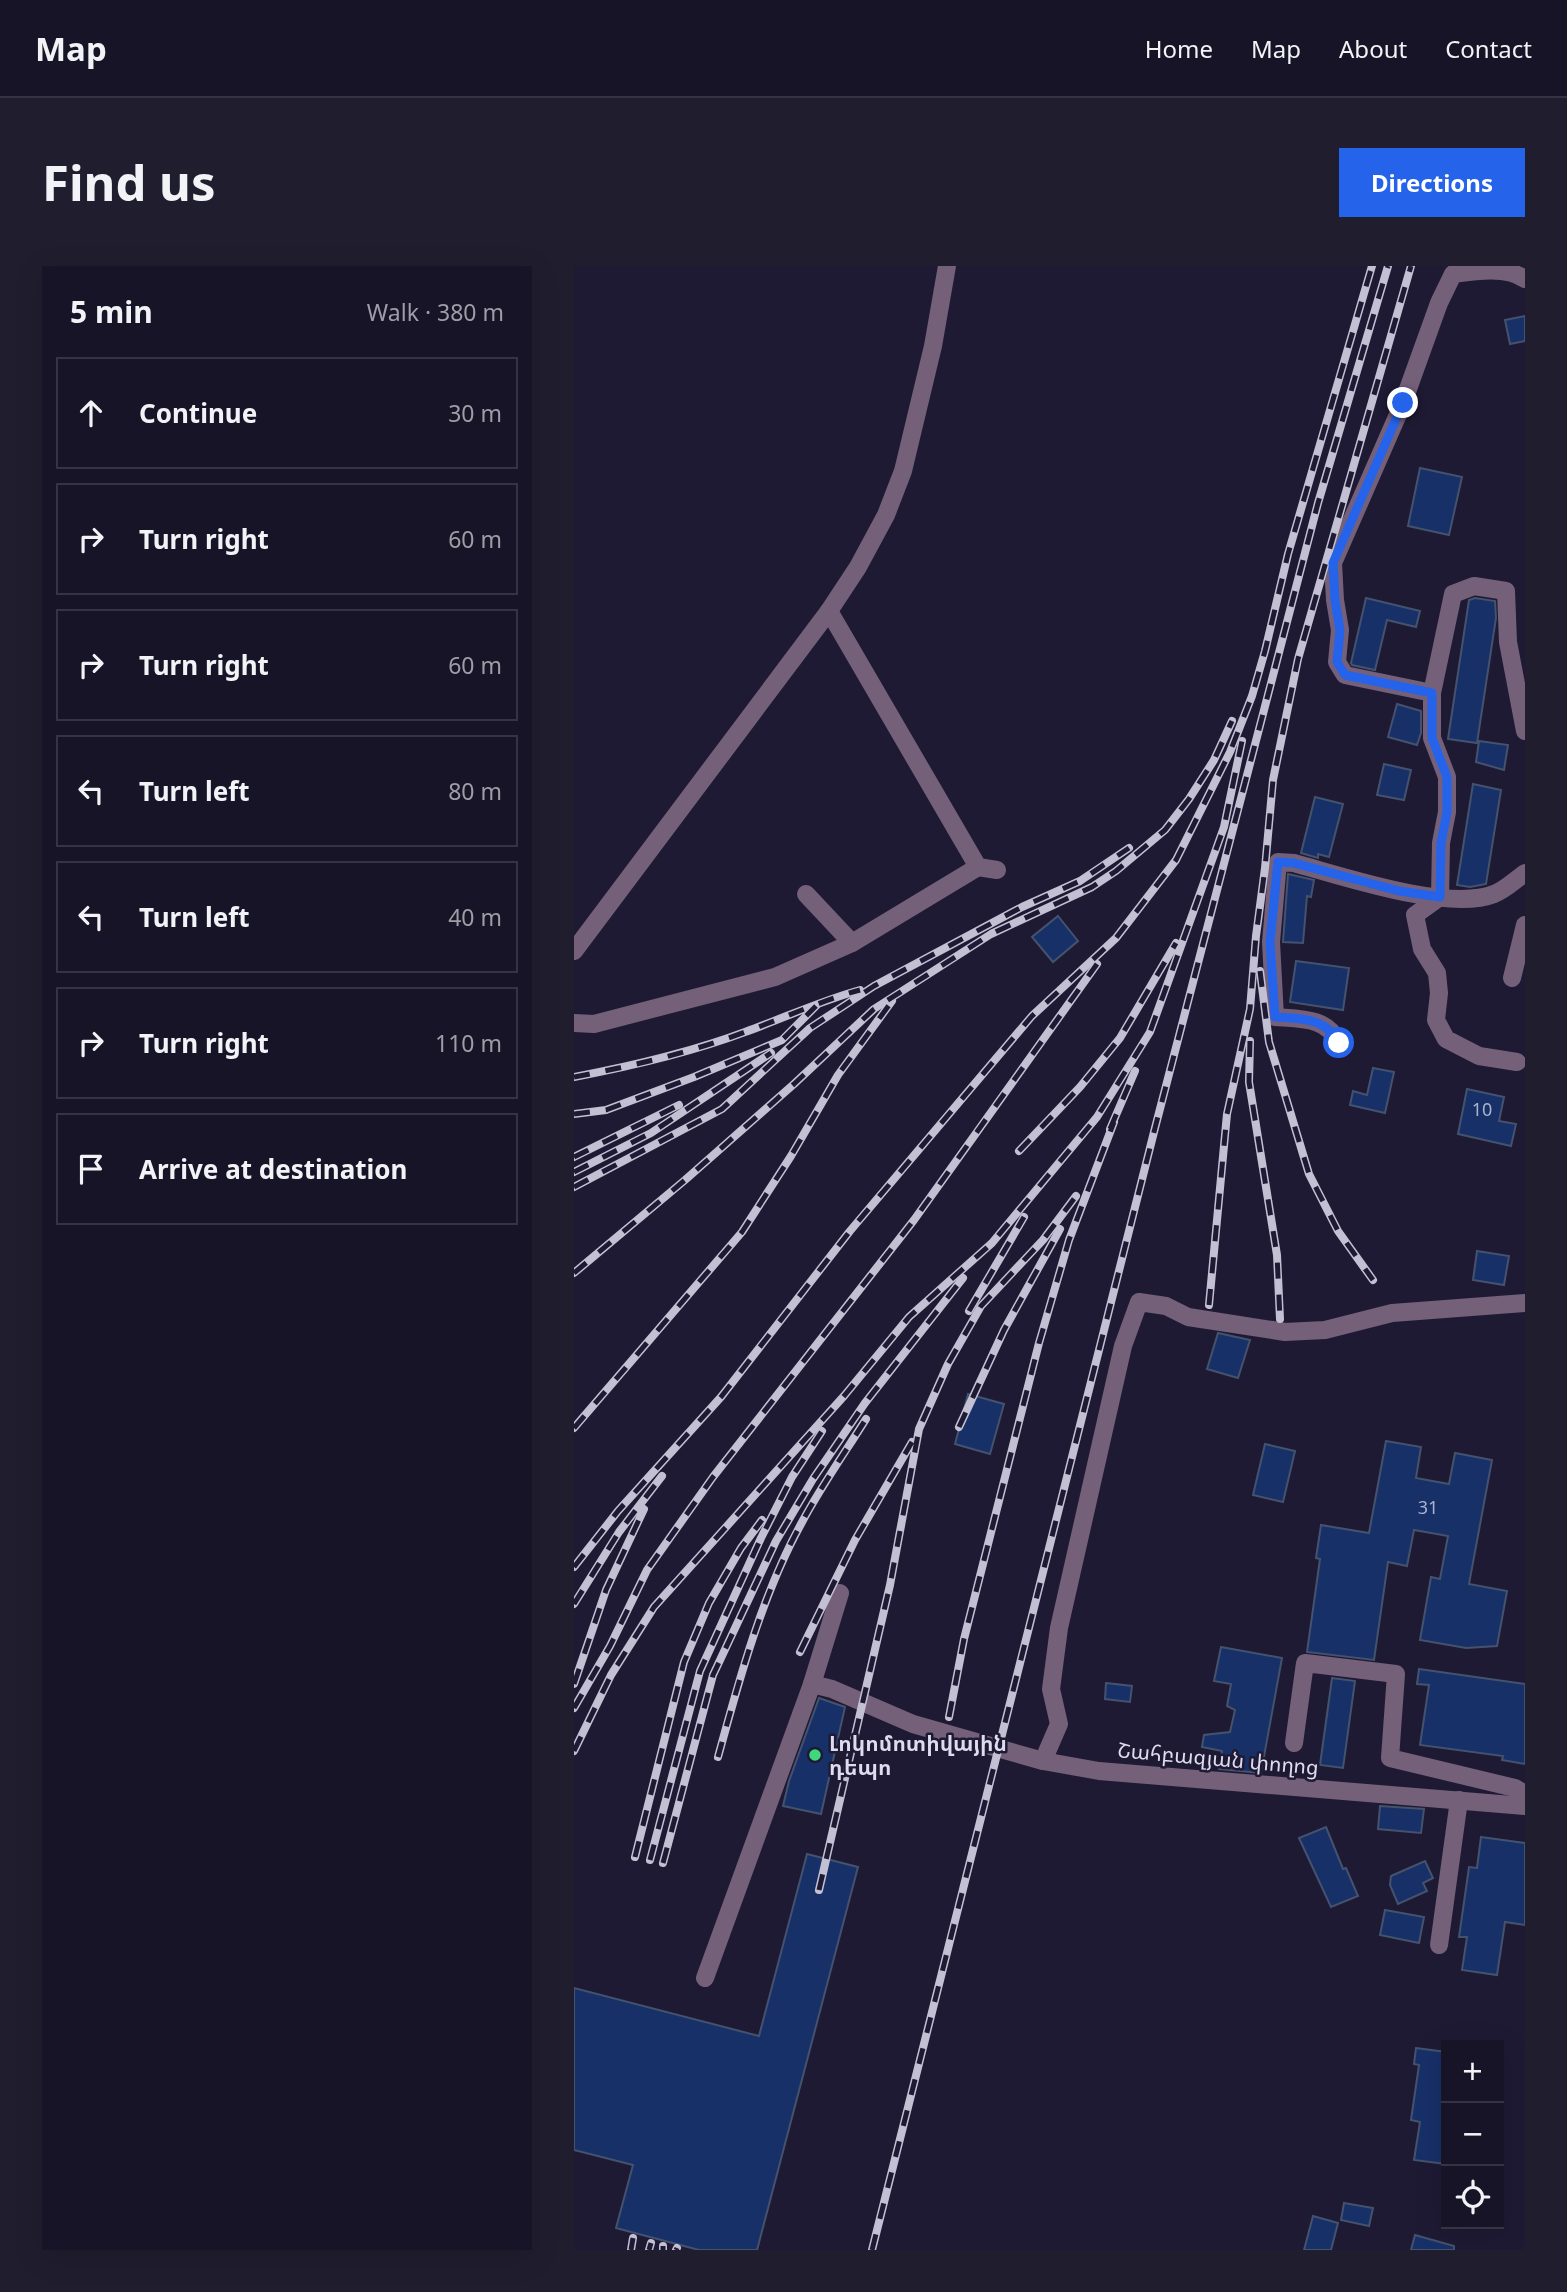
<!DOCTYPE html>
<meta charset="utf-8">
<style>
body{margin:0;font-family:"Noto Sans","Noto Sans Armenian",sans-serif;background:#201d2f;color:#f1f3f6}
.controls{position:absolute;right:21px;bottom:21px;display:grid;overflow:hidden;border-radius:0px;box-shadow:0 7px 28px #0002}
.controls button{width:63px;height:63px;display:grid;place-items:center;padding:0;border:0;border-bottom:2px solid #363344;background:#171427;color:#f1f3f6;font:35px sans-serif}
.stop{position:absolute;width:21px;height:21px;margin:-16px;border:5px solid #2563eb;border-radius:50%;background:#fff}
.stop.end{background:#2563eb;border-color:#fff;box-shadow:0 2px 7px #0008}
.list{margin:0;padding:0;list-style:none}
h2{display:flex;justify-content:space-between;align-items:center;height:91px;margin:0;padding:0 28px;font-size:30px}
h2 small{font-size:23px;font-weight:400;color:#9e9ea7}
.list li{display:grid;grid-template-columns:46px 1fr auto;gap:21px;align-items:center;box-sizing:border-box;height:112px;margin:0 14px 14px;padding:0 14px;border:2px solid #363344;border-radius:0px}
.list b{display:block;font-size:26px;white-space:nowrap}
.list em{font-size:23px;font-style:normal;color:#9e9ea7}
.icon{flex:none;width:38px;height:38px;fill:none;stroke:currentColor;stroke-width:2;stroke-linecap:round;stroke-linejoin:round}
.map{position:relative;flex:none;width:951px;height:1984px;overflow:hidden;border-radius:0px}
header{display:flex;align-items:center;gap:42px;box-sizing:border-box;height:98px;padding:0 35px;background:#171427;border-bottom:2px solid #363344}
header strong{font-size:33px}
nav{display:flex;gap:38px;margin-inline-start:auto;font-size:24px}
.intro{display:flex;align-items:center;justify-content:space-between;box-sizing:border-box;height:168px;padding:0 42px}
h1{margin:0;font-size:49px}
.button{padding:18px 32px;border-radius:0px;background:#2563eb;color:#fff;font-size:24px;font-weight:700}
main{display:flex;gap:42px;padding:0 42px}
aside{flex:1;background:#171427;border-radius:0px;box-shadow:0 7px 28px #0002}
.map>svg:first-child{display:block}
</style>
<header>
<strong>Map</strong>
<nav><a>Home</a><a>Map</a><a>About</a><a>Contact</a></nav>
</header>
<div class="intro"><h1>Find us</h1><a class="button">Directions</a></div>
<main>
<aside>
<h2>5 min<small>Walk · 380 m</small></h2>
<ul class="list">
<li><svg class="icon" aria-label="ahead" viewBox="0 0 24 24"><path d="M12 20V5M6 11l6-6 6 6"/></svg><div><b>Continue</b></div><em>30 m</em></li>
<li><svg class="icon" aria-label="right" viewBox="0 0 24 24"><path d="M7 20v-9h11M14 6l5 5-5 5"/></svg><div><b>Turn right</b></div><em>60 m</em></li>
<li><svg class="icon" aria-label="right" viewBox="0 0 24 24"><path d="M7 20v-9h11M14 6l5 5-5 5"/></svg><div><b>Turn right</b></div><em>60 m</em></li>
<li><svg class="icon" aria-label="left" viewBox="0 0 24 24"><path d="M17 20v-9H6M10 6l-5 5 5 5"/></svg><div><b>Turn left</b></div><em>80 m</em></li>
<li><svg class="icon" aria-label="left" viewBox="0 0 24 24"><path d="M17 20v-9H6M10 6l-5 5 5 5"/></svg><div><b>Turn left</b></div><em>40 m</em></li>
<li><svg class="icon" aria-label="right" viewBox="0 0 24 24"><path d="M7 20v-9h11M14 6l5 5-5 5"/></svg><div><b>Turn right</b></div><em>110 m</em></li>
<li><svg class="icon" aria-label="arrive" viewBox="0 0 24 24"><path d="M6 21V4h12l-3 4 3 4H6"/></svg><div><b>Arrive at destination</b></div></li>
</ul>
</aside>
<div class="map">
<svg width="951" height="1984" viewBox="0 0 951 1984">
<rect width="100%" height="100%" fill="#1f1a34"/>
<!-- building -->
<g fill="#173068" stroke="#44526e" stroke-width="2">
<polygon points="951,50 951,75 936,78 931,54"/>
<polygon points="846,202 888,211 875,269 834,260"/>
<polygon points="792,332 846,345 842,361 813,354 801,404 778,399 777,397"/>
<polygon points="901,332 921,335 922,352 903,477 874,473 895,334"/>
<polygon points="823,438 847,445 847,467 843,479 814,471"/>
<polygon points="905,475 934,479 930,504 902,496"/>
<polygon points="810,498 837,504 830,534 803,529"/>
<polygon points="899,518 927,524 912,618 896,621 883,619"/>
<polygon points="741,531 769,538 755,591 744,588 744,592 727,587"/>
<polygon points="714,608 740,614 737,631 733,630 729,677 709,676"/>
<polygon points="484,650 504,675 479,696 458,671"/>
<polygon points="722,695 775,702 769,744 716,736"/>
<polygon points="799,802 820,806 811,847 776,839 779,825 793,829"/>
<polygon points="893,823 930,831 925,855 942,858 937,880 884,868"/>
<polygon points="903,985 935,990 930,1019 899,1014"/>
<polygon points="644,1067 676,1074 664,1112 633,1103"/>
<polygon points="394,1128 430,1138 416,1188 381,1178"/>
<polygon points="812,1175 847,1181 842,1212 875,1218 881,1187 918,1194 895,1318 933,1325 923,1380 892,1382 846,1374 857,1311 866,1313 874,1270 840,1264 833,1300 814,1296 800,1394 733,1386 746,1293 742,1292 747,1259 795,1267"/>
<polygon points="691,1178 721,1185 709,1236 679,1229"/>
<polygon points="647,1381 708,1392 687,1507 645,1503 648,1485 628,1481 630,1469 656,1466 661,1444 653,1440 657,1418 640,1415"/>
<polygon points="845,1403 951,1418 951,1498 928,1494 929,1490 846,1479 855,1419 843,1418"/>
<polygon points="758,1412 781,1415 769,1502 746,1499"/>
<polygon points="532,1417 558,1420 556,1436 531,1433"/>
<polygon points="245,1432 271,1441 247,1548 209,1540 215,1515"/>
<polygon points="806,1540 850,1543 847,1567 804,1563"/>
<polygon points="752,1561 769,1603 772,1602 784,1630 757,1641 725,1572"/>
<polygon points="907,1571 951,1577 951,1659 931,1656 923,1709 888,1704 893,1671 885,1671 895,1601 903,1602"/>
<polygon points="233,1588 284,1601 183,1984 125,1984 42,1962 59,1899 0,1884 0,1722 185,1770"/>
<polygon points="851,1595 859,1612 849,1617 853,1625 824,1638 816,1619 817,1610"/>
<polygon points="811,1644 850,1651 845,1677 806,1669"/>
<polygon points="842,1782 872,1786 872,1898 840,1894 846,1856 837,1854 845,1799 840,1798"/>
<polygon points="770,1937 799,1942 795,1960 767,1954"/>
<polygon points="739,1950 764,1957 757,1984 730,1984"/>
<polygon points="841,1969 880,1980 880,1984 837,1984"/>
</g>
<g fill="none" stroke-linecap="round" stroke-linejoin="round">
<!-- minor -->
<g stroke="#75607a" stroke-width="18">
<polyline points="255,345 404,601 423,604"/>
<polyline points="858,427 879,328 900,320 932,325 934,376 951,465"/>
<polyline points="232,628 278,677"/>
<polyline points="0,685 255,345 284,301 312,249 329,205 359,80 373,0"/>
<polyline points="938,712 951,659"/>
<polyline points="0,757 20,758 201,711 278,677 404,601"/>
<path d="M765,777c-12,-26 -38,-24 -64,-26l-4,-75 7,-80 16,1c48,13 154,49 200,31 11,-4 21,-14 31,-21"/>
<path d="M943,796l-38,-6 -33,-17 -10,-19 3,-27 -2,-20 -15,-24 -7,-34 25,-18 1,-54 6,-31v-35l-15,-39v-45l-87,-18 -8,-13 3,-32 -5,-30 -2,-37 70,-160 36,-100 14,-29c22,-3 53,-8 72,5"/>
<polyline points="238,1418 258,1423 339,1458 469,1495 525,1505 951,1540"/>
<polyline points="720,1477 731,1397 822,1408 816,1492 941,1522 951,1528"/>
<polyline points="469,1495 485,1458 477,1423 485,1362 549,1080 565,1036 592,1040 614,1051 711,1066 751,1064 818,1047 951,1037"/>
<polyline points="865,1679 885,1534"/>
<polyline points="131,1712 238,1418 266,1327"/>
</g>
<defs>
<g id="rail">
<polyline points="686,705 695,776 735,908 764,965 799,1014"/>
<polyline points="676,775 675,816 703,989 706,1053"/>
<path d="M0,811c58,-11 115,-24 171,-45 39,-14 75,-31 115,-42"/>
<polyline points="0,848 32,844 120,811 208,774 242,740"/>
<polyline points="536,863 561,805"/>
<polyline points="445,885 506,821 546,772 602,677"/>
<polyline points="0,891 105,839"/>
<polyline points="0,906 77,867 197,787"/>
<polyline points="0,921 148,843 236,762 300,720 448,641 506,615 555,582"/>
<polyline points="0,1007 111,914 220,818 300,743 417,668 518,621 542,605 591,564 615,533 640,494 658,455"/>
<polyline points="635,1039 653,848 676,743 682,670 691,602 699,514 724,393 837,0"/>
<polyline points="395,1045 450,951"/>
<polyline points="385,1161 430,1064 486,963"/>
<polyline points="0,1162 168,966 217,890 264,809 318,735"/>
<polyline points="0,1301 44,1245 147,1131 276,965 458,750 542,672 602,594 656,486 678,430 691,385 714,288 798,0"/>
<polyline points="0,1338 45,1266 88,1210"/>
<polyline points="226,1386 281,1274 338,1176"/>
<polyline points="0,1418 32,1324 70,1243"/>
<polyline points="0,1442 36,1380 73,1304 139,1211 340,954 523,698"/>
<polyline points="375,1451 390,1373 465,1077 495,974 540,856"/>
<polyline points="0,1485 37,1409 80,1341 270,1130 335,1051 418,977 523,851 576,766 650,561 668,475"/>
<path d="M144,1491c21,-77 44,-162 83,-233 19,-36 43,-70 65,-105"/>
<polyline points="61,1591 110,1396 135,1337 167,1282 188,1254"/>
<polyline points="76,1594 126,1405 187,1272 218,1211 248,1165"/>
<polyline points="89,1597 139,1409 202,1275 239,1213 291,1137 389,1012"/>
<polyline points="245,1624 316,1319 345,1163 374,1098 407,1040 469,974 502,930"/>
<polyline points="57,1984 59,1972"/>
<polyline points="75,1984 77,1977"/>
<polyline points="89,1984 89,1980"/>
<polyline points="102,1984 103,1982"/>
<polyline points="298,1984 581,862 744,237 814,0"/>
</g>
</defs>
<!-- rail casing -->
<use href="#rail" stroke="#c3c0d4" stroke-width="8"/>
<!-- rail -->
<use href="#rail" stroke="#1f1a34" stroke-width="5" stroke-dasharray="16" stroke-linecap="butt"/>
</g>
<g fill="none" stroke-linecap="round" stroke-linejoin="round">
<!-- route -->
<path stroke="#2563eb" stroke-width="9" d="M765,777c-13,-26 -38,-24 -64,-26l-5,-75 8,-80 16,1 105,28 41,6 1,-54 6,-31v-35l-15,-39v-45l-87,-18 -8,-13 3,-32 -5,-30 -2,-37 70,-160"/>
</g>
<!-- markers -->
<circle fill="#40d77c" stroke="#1f1a34" stroke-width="2.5" cx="241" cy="1489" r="7"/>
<g text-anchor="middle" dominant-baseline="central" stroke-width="5" stroke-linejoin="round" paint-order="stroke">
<!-- number labels -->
<g font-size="18" fill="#acb1cc">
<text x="908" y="843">10</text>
<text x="854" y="1241">31</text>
</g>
<!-- poi labels -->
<g font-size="21" font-weight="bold" fill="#dedcee" stroke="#1f1a34" text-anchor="start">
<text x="255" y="1477">Լոկոմոտիվային<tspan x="255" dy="24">դեպո</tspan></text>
</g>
<!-- street labels -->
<g font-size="21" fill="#dedcee" stroke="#1f1a34">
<text transform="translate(644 1492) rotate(5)">Շահբազյան փողոց</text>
</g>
</g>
</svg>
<div class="controls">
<button>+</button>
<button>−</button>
<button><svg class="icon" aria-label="locate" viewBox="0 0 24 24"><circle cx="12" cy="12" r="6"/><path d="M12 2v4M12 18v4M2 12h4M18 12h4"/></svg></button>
</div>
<div class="stop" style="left:765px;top:777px"></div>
<div class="stop end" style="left:829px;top:137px"></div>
</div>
</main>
